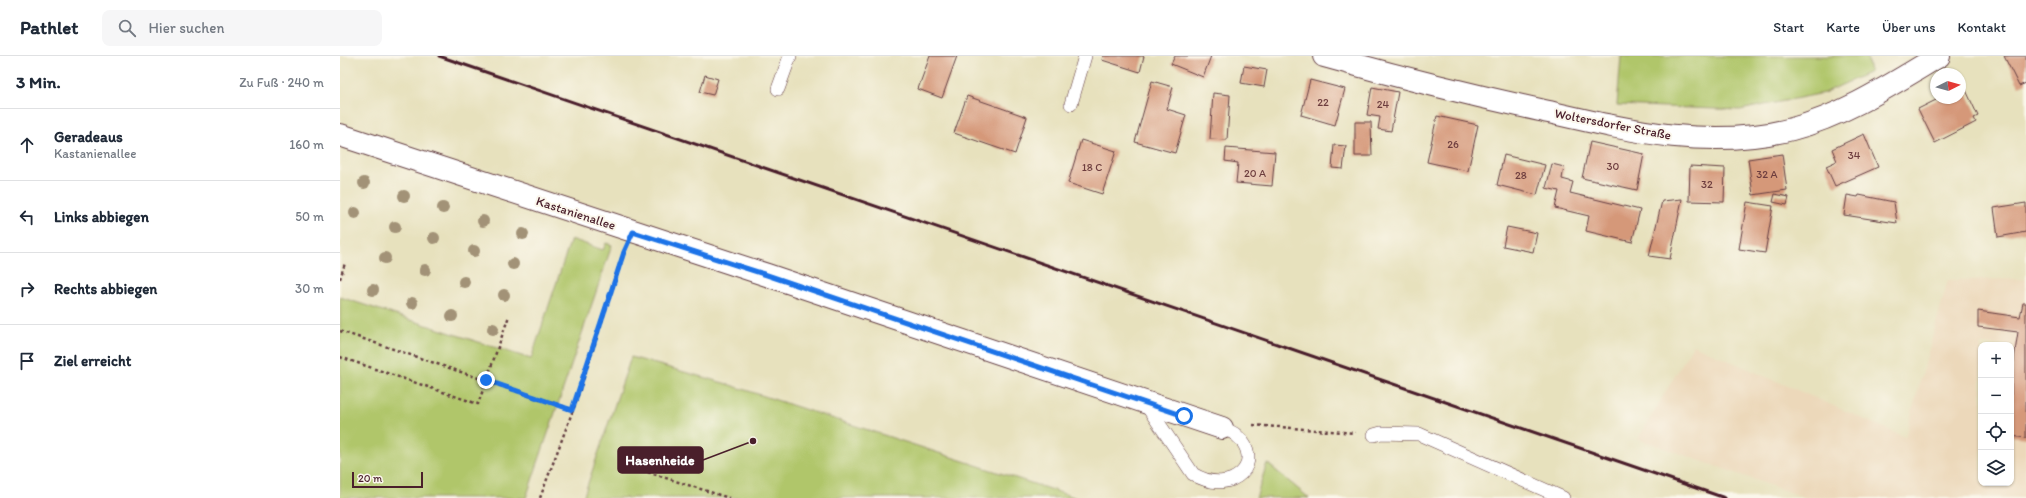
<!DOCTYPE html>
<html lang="de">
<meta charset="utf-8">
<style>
body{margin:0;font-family:Itim,sans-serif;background:#f6f6f7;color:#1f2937}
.controls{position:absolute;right:12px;bottom:12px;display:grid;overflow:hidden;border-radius:8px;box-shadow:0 1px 3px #0004}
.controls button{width:36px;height:36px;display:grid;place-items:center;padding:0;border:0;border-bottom:1px solid #e0e1e3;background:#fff;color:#1f2937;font:20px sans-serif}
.compass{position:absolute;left:1590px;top:12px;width:36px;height:36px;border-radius:50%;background:#fff;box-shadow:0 1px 3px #0004;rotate:84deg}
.scale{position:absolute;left:12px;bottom:10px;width:71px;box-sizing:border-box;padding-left:4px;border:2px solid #4a1f2b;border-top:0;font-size:11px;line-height:14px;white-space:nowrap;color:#4a1f2b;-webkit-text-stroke:3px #fbf7ec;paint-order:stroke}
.stop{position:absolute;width:12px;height:12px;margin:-9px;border:3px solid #1a73e8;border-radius:50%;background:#fff}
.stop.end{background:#1a73e8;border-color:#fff;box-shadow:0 1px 4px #0008}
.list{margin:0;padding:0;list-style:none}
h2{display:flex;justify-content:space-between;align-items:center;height:52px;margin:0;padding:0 16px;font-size:17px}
h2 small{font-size:13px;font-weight:400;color:#747a83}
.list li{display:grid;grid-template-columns:26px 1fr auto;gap:12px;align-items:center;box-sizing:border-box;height:72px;padding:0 16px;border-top:1px solid #e0e1e3}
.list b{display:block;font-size:15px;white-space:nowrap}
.list p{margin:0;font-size:13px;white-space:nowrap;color:#747a83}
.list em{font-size:13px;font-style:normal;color:#747a83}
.icon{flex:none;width:22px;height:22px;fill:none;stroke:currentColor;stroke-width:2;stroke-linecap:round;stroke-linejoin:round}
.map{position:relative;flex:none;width:1686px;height:442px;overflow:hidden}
header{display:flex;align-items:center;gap:24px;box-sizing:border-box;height:56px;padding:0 20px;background:#fff;border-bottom:1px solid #e0e1e3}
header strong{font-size:19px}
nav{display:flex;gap:22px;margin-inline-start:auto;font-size:14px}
.search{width:280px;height:36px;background:#f6f6f7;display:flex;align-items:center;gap:10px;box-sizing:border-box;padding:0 14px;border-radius:8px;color:#747a83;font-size:15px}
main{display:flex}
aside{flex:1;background:#fff}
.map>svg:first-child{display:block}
</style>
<header>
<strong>Pathlet</strong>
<div class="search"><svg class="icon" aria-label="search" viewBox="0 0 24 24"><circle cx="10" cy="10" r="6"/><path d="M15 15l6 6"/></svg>Hier suchen</div>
<nav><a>Start</a><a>Karte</a><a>Über uns</a><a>Kontakt</a></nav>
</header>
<main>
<aside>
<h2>3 Min.<small>Zu Fuß · 240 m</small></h2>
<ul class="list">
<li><svg class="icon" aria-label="ahead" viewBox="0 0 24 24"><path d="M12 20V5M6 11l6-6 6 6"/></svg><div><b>Geradeaus</b><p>Kastanienallee</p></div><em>160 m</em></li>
<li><svg class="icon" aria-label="left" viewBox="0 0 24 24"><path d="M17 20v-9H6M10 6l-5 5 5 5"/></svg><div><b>Links abbiegen</b></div><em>50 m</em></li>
<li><svg class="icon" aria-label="right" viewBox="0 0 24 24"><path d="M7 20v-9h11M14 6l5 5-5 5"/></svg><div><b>Rechts abbiegen</b></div><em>30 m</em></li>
<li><svg class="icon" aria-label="arrive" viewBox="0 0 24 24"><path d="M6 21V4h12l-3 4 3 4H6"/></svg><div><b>Ziel erreicht</b></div></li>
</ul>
</aside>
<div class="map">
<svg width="1686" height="442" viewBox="0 0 1686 442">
<rect width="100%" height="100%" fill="#fbf7ec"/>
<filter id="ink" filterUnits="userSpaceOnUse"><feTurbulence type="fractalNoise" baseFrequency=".025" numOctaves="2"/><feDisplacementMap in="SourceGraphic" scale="8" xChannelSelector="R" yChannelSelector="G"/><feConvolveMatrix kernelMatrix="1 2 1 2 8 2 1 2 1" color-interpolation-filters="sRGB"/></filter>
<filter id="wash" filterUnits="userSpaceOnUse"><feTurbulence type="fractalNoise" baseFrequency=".012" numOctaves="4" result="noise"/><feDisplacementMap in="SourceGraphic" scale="16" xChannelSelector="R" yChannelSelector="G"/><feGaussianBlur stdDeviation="0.9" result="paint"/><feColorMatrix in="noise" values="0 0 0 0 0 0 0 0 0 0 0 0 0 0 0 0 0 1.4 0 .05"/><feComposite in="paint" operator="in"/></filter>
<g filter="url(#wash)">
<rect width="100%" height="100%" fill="#e7e1bd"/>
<!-- built -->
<path fill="#ecd8ba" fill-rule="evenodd" d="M1686,223v219h-219l-169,-59 55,-94 212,92 43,-157zM1641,289h30v138h-30z"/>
<!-- green -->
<g fill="#b0c66b" stroke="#7d724b">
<polygon points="1281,0 1527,0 1530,16 1484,37 1400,54 1277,49"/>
<polygon points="231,183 263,194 266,187 272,189 186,442 0,442 0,241 191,303"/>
<polygon points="291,301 387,328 737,442 243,442"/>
<polygon points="927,407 969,442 916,442"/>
</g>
<g id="blocks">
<!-- building -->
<g fill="#d59879">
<polygon points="590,0 617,0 602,42 578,33"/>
<polygon points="763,0 804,0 800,16 762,4"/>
<polygon points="835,0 871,0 863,21 831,8"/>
<polygon points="1664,0 1686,0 1686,27 1679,30"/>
<polygon points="904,10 927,14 924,31 901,27"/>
<polygon points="365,19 378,23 373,39 360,36"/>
<polygon points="970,24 1005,33 995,69 961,59"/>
<polygon points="812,25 833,31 827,53 846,59 835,97 795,86"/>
<polygon points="1624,30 1638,60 1634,62 1636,66 1595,87 1578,53 1600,42 1620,42 1620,32"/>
<polygon points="1032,31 1058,36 1051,75 1038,73 1040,61 1027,59"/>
<polygon points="873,37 890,39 887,84 870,83"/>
<polygon points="627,40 687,61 675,98 614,77"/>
<polygon points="1097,60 1138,69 1128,115 1087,106"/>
<polygon points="1015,66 1031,66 1032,100 1015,100"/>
<polygon points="1524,78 1538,111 1495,130 1486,110 1497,105 1492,93"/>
<polygon points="741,84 776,95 762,138 728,127"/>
<polygon points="1250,86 1304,98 1297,134 1242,122"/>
<polygon points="994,89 1006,90 1003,113 992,112"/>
<polygon points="886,92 935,96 932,130 896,127 898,107 885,105"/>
<polygon points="1442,98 1447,134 1413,139 1408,103"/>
<polygon points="1164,99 1205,109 1197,139 1157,129"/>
<polygon points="1212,108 1224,111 1222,123 1233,126 1230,137 1300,154 1292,186 1246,175 1249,160 1215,152 1219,135 1206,132"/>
<polygon points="1350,110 1385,112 1384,146 1349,145"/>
<polygon points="1435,138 1449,141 1447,149 1433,146"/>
<polygon points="1507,139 1518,141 1519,139 1554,146 1557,167 1504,159"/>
<polygon points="1342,143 1330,203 1309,200 1322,145"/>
<polygon points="1407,146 1433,150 1425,197 1399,193"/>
<polygon points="1686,147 1686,176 1658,181 1654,152"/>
<polygon points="1167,171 1197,177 1193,196 1163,190"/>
<polygon points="1683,247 1686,247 1686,382 1671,380 1671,323 1678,276 1638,271 1638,255 1680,261"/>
</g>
</g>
</g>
<g filter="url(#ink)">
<use href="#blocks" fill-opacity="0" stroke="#623c41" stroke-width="1"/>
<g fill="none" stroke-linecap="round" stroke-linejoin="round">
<defs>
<g id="lane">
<polyline points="438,33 450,0"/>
<polyline points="731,48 745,0"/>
<path d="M805,347l48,71c40,24 74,-13 43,-39 -3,-3 -9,-5 -14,-7"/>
<polyline points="1034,379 1041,377 1079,378 1223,442"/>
</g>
<g id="street">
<path d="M984,0c71,20 143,38 216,54 83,19 167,41 252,19 53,-14 100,-45 147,-73"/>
<polyline points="0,79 427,219 882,372"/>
</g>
</defs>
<!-- lane casing -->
<use href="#lane" stroke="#623c41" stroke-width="14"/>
<!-- street casing -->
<use href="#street" stroke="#623c41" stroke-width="24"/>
<!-- path -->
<g stroke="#623c41" stroke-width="2.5" stroke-dasharray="3 3" stroke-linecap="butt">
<polyline points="0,223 5,207"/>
<polyline points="0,275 233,354"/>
<polyline points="0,301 138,348 169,260"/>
<polyline points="913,369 1015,377"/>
<polyline points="285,409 389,442"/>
<polyline points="200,442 233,354 284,196"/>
</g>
<!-- lane -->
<use href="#lane" stroke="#fff" stroke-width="13"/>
<!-- street -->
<use href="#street" stroke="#fff" stroke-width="22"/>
<!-- rail -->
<polyline stroke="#4a1f2b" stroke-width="3" points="99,0 1385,442"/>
</g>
<!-- trees -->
<g fill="#a29277">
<circle cx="24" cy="127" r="6"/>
<circle cx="64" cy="140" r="6"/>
<circle cx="103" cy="152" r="6"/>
<circle cx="15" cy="157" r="6"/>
<circle cx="143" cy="165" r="6"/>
<circle cx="55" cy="171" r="6"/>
<circle cx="183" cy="178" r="6"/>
<circle cx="94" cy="182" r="6"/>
<circle cx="134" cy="195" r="6"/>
<circle cx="45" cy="202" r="6"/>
<circle cx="173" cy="208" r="6"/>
<circle cx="85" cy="214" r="6"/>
<circle cx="124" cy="226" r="6"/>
<circle cx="33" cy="234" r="6"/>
<circle cx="164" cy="239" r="6"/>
<circle cx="72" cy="247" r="6"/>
<circle cx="112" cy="260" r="6"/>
<circle cx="153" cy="273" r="6"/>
</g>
</g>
<g fill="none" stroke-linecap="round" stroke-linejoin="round" filter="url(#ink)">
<!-- route -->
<polyline stroke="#1a73e8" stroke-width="5" points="146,324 232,354 284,196 293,176 427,219 844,360"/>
</g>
<g text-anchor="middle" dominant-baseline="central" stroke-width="4" stroke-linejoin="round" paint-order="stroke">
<!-- number labels -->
<g font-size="11" fill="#6d3d3e">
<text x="983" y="46">22</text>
<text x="1043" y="48">24</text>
<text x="1113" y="88">26</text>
<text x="1514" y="99">34</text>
<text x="1273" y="110">30</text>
<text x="752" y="111">18 C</text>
<text x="915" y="117">20 A</text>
<text x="1427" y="118">32 A</text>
<text x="1181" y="119">28</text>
<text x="1367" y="128">32</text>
</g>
<!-- street labels -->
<g font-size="13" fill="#4a1f2b" stroke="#fbf7ec">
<text transform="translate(1273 68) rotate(11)">Woltersdorfer Straße</text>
<text transform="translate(236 157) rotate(18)">Kastanienallee</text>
</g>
</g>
<!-- callouts -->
<path fill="none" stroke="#4a1f2b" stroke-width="1.5" d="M413 385L363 404"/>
<circle fill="#4a1f2b" stroke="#fbf7ec" stroke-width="1.5" cx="413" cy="385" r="4"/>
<rect fill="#4a1f2b" stroke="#4a1f2b" stroke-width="1.5" x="278" y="391" width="85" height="26" rx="4"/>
<g font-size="14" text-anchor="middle" font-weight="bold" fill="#fff">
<text x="320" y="409">Hasenheide</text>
</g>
</svg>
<div class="controls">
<button>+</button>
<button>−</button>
<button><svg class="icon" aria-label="locate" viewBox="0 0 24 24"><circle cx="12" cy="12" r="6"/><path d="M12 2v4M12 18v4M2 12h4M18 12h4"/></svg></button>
<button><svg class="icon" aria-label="layers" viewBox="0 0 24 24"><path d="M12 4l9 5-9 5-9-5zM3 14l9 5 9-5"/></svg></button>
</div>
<svg class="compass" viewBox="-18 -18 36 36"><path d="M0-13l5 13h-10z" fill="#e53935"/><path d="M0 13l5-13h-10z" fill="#747a83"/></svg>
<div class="scale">20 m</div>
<div class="stop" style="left:844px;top:360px"></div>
<div class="stop end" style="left:146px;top:324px"></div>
</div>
</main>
